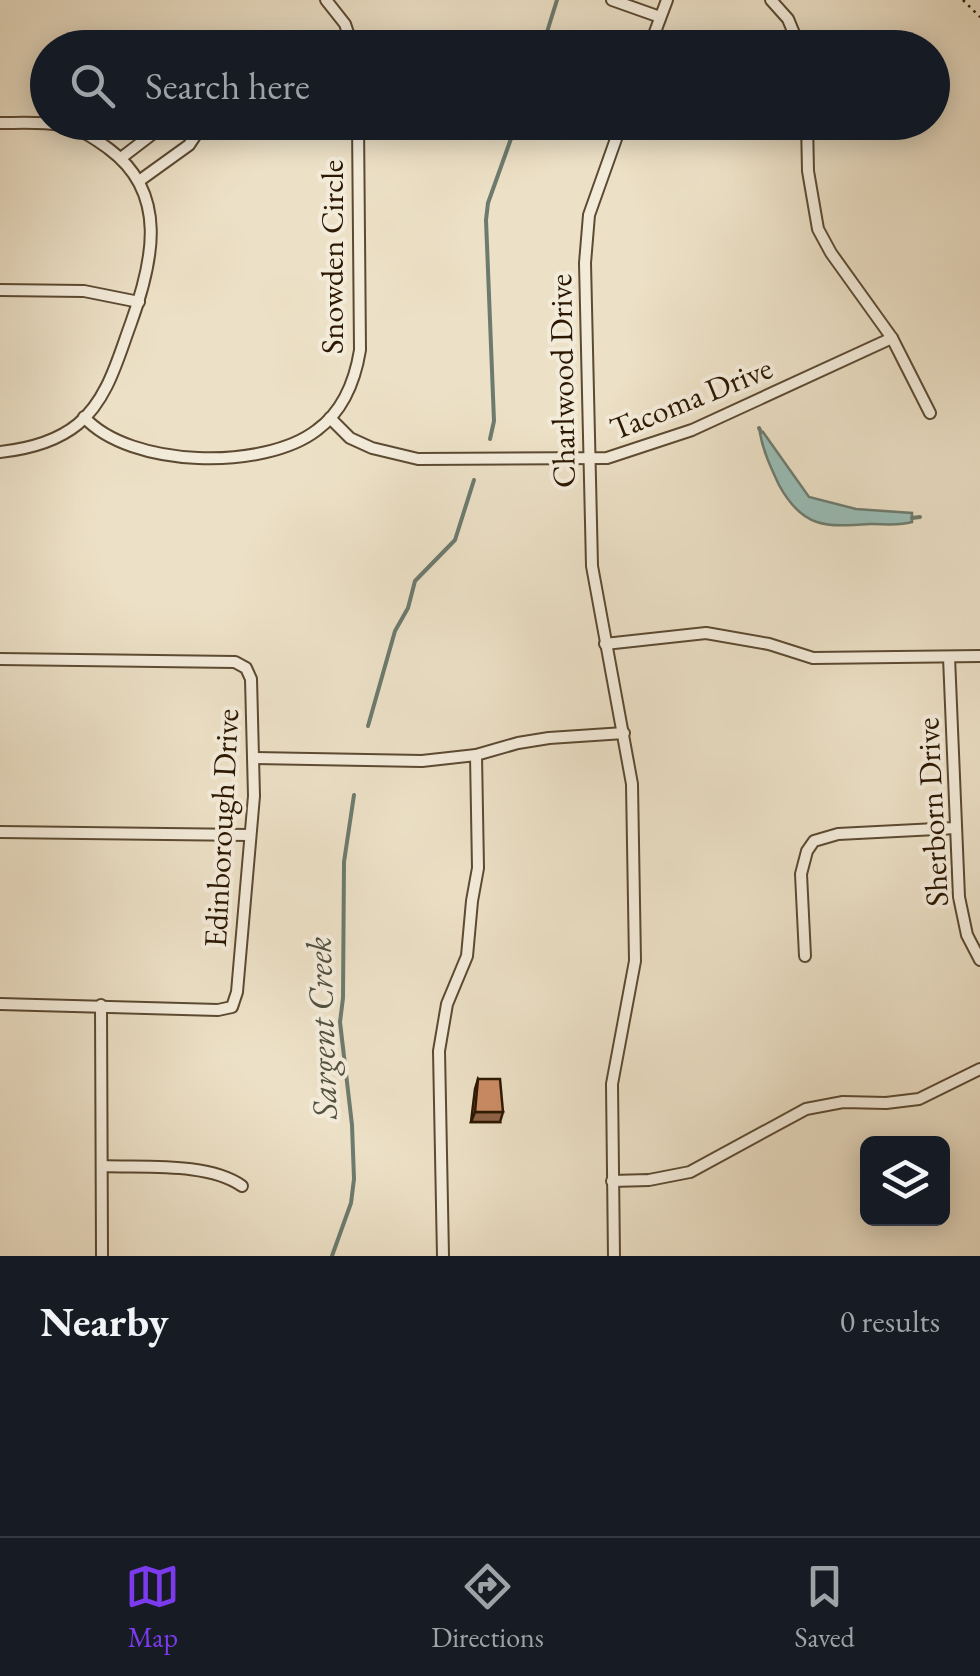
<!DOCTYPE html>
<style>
body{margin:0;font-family:"EB Garamond",serif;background:#20242c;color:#f1f3f6}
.controls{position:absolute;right:30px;bottom:30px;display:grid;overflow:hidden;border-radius:15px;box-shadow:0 5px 25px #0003}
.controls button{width:90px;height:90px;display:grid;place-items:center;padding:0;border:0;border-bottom:2px solid #363941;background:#171b24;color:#f1f3f6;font:50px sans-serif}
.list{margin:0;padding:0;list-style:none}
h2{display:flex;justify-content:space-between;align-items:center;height:130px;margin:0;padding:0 40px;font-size:42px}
h2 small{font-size:32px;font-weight:400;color:#9ea1a6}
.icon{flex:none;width:55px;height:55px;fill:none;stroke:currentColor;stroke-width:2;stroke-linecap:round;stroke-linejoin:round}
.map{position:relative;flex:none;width:980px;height:1256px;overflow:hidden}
.search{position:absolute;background:#171b24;box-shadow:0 5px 25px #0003;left:30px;right:30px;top:30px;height:110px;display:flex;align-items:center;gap:25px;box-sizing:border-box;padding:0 35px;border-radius:55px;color:#9ea1a6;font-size:38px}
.sheet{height:280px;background:#171b24}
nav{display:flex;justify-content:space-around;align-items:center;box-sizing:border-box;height:140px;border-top:2px solid #363941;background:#171b24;font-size:28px;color:#9ea1a6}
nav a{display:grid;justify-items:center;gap:5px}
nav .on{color:#7c3aed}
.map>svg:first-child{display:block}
</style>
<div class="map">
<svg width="980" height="1256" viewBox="0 0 980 1256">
<rect width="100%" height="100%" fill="#ece0c6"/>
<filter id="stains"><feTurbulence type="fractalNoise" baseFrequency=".002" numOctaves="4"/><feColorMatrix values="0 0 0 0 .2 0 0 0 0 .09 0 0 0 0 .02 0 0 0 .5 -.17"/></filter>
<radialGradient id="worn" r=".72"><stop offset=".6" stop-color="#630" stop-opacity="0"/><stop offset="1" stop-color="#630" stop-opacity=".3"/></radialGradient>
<!-- water -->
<path fill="#99bdb6" stroke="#6d7b6e" stroke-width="2.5" d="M763,432l46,65 47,12 56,4v9c-13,4 -27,2 -40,2 -46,3 -69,5 -93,-39 -8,-17 -16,-34 -19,-52z"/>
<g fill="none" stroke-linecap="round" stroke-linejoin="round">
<!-- stream -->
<g stroke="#6d7b6e" stroke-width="4">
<polyline points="542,48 557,0"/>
<polyline points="448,126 450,122"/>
<polyline points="759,428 761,432"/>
<polyline points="490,439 494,421 486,220 488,203 517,122"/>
<polyline points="912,518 920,517"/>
<polyline points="368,726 395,631 408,608 415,581 455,540 474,480"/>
<polyline points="332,1256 351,1203 354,1179 352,1125 340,1022 343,998 344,862 354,795"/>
</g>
<defs>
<g id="minor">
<polyline points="326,0 345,24 353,48"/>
<polyline points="612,0 660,17"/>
<polyline points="771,0 788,19 800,48"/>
<polyline points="649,48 667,0"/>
<polyline points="807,122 808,171 818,229 831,253 892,338 930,413"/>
<path d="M0,123c25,0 53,-2 76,6 13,5 22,12 33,20 60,44 44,113 22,174 -13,35 -23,76 -53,101 -22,18 -50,25 -78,28"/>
<polyline points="121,158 168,122"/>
<polyline points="139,181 189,145 195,136 190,122"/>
<polyline points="0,290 84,291 139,302"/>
<path d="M84,417c46,51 180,54 233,13 26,-19 38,-49 43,-80l-2,-228"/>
<polyline points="330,418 350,438 372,448 418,459 607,458 692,430 892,338"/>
<polyline points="605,644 706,633 769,644 813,658 980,656"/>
<polyline points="949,657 959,897 967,935 980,960"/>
<polyline points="0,659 235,662 246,668 251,679 254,796 237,992 232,1007 218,1010 0,1004"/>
<polyline points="255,758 422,761 476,755 518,743 549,738 624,733"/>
<polyline points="0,832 249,835"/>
<polyline points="805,956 801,874 807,851 814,841 838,834 956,828"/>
<polyline points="101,1005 102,1256"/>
<path d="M102,1166c42,2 106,-4 140,20"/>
<polyline points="612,1181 649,1180 690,1172 806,1109 843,1102 886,1103 919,1099 980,1069"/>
<polyline points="443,1256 439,1051 447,1004 467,956 472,901 478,868 476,755"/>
<polyline points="614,1256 612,1084 635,961 632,784 592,566 585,263 589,215 622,122"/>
</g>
</defs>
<!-- minor casing -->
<use href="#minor" stroke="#5c4a32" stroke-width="14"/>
<!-- path -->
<polyline stroke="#2c1801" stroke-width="2.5" stroke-dasharray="2.5 5" stroke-linecap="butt" points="963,0 980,17"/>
<!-- minor -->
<use href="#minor" stroke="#f3ebda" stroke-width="10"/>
</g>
<!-- wall -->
<polygon fill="#af7857" stroke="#2c1801" stroke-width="2.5" points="478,1079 500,1122 471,1122 475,1089"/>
<!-- shaded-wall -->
<polygon fill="#8e6247" stroke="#2c1801" stroke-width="2.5" points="475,1112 503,1112 500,1122 471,1122"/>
<!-- building -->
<polygon fill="#cb8c65" stroke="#2c1801" stroke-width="2.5" points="478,1079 500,1079 503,1112 475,1112"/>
<g text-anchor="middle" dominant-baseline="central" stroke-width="8" stroke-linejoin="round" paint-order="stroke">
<!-- street labels -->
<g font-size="32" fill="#2c1801" stroke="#f3ebda">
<text transform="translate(332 257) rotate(-90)">Snowden Circle</text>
<text transform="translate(562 381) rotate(-91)">Charlwood Drive</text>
<text transform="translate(691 398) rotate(-22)">Tacoma Drive</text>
<text transform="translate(932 812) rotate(-93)">Sherborn Drive</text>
<text transform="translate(221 828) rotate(-87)">Edinborough Drive</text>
</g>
<!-- water labels -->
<g font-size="35" font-style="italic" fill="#525240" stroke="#f3ebda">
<text transform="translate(321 1028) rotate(-92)">Sargent Creek</text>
</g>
</g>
<rect width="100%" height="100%" filter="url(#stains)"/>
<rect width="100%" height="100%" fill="url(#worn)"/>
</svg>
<div class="controls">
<button><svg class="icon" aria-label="layers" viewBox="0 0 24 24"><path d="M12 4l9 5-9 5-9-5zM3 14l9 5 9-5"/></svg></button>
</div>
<div class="search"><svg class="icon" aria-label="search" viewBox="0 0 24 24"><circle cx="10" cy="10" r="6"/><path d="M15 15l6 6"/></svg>Search here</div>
</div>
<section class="sheet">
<h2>Nearby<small>0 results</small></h2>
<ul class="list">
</ul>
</section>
<nav>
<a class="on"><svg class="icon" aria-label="map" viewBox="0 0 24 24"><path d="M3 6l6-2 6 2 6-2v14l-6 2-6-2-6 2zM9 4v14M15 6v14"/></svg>Map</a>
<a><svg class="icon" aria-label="directions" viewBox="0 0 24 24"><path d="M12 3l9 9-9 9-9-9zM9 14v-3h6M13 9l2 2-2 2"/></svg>Directions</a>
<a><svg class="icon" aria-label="saved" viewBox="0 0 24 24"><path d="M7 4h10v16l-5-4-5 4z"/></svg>Saved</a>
</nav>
